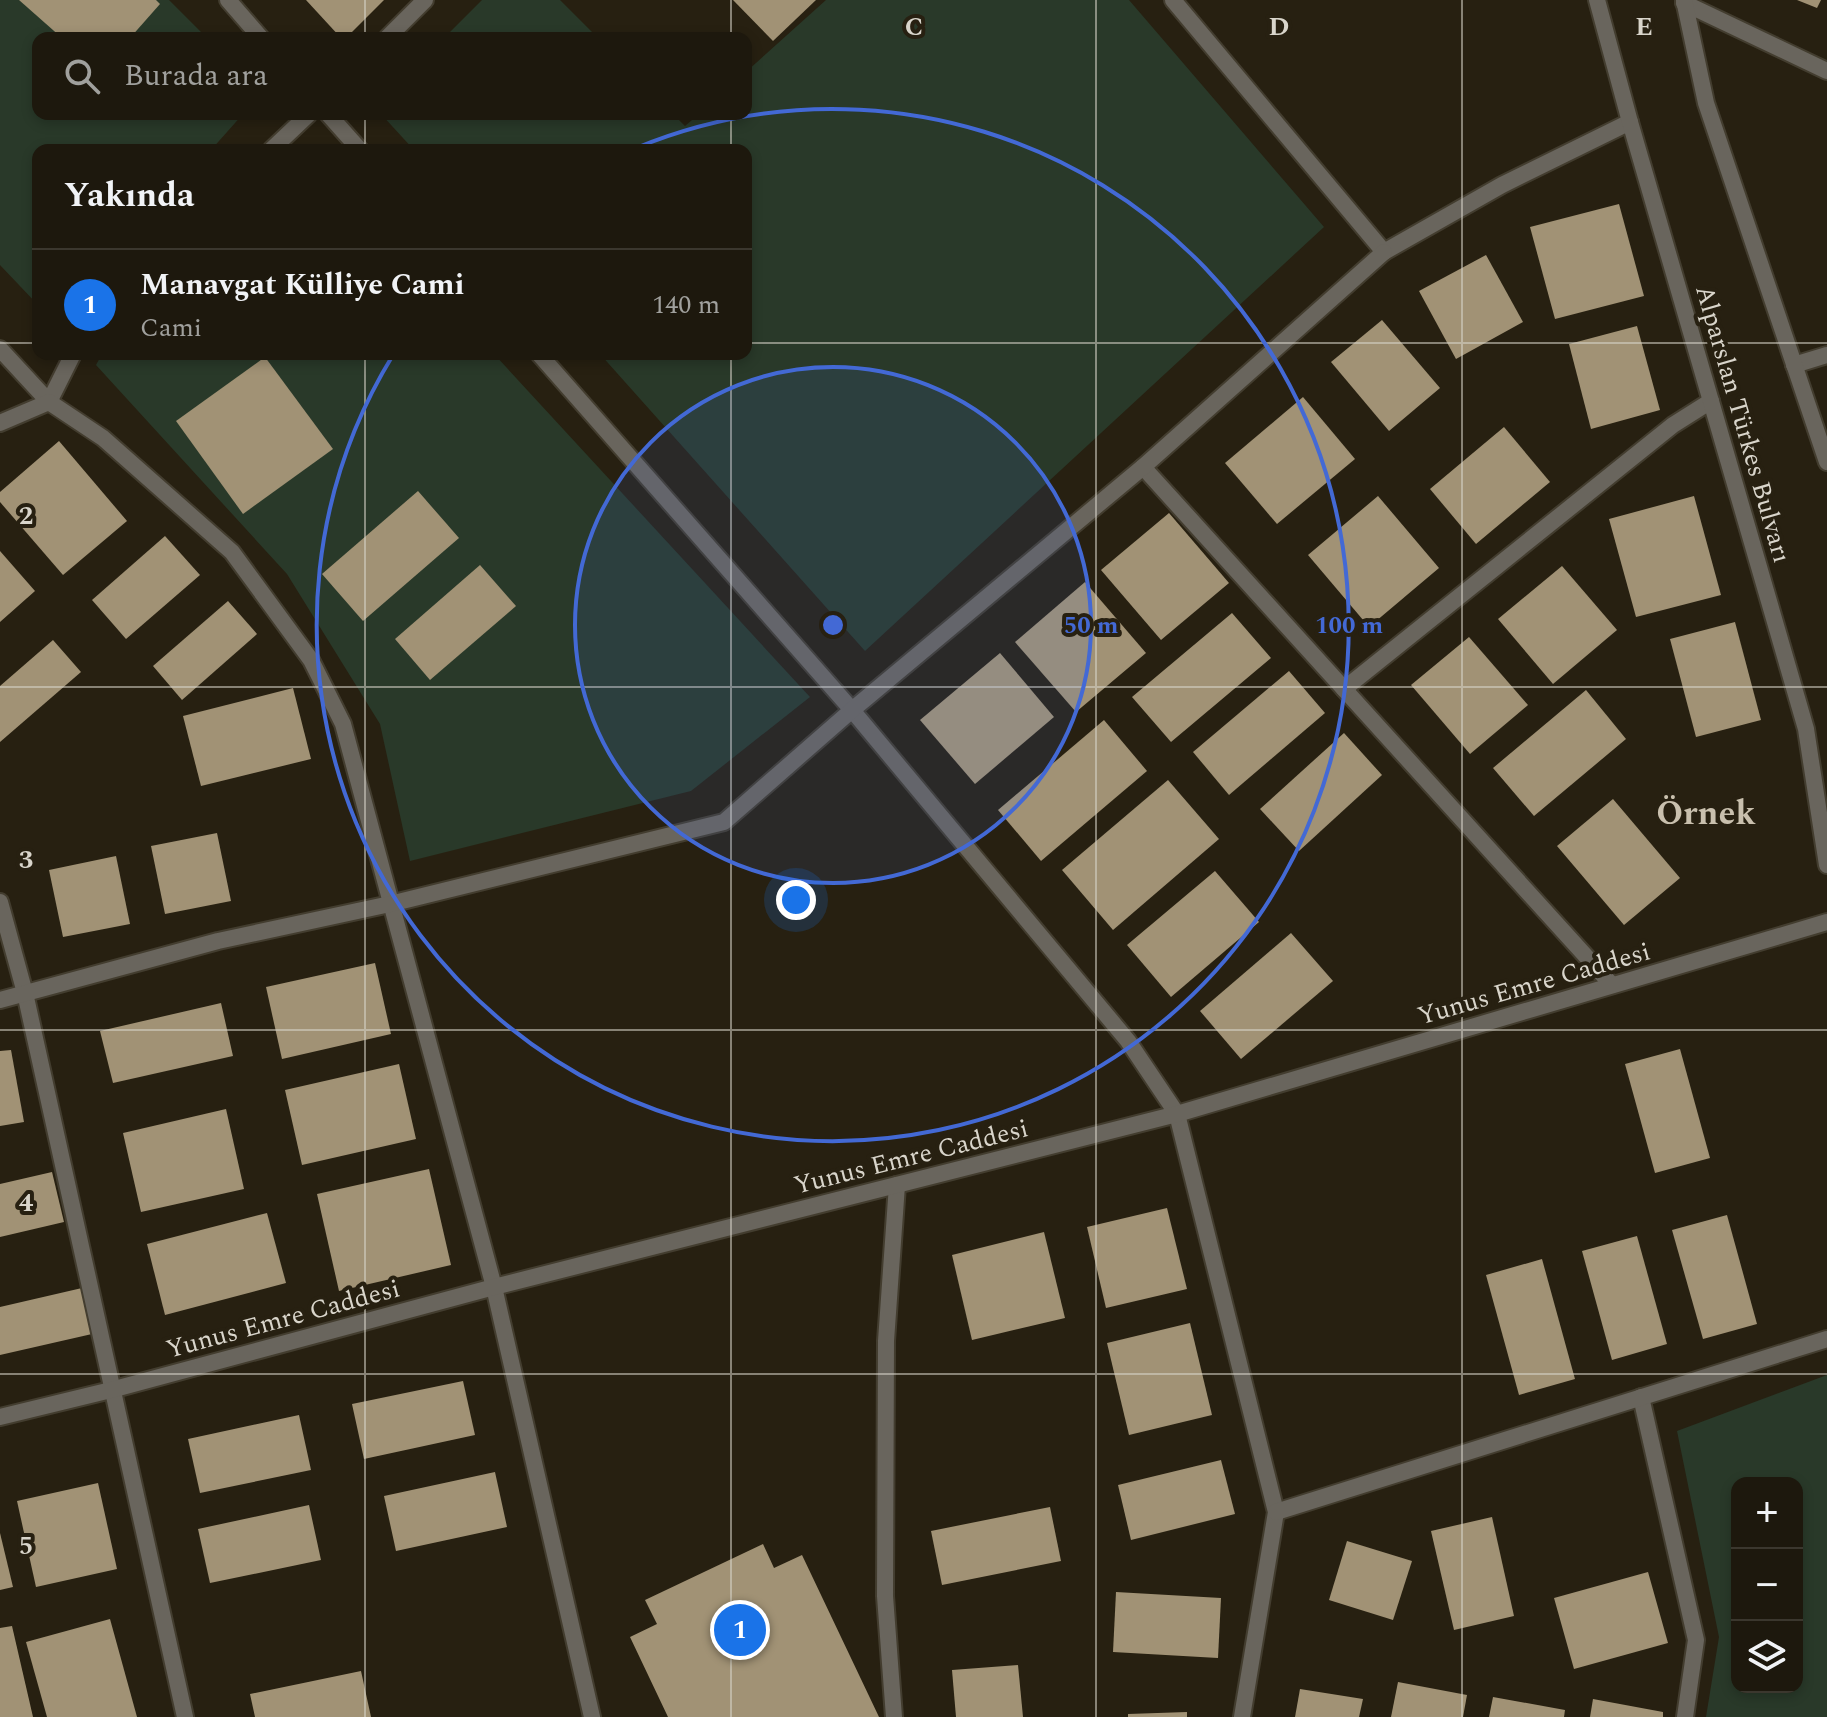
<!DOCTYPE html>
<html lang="tr">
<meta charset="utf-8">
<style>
body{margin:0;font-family:Spectral,serif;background:#2a251b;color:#f1f3f6}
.controls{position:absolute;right:24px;bottom:24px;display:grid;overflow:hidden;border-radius:16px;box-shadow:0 4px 12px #0003}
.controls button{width:72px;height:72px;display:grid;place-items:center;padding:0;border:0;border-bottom:2px solid #3b372e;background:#1d180d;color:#f1f3f6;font:40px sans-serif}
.you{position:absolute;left:796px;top:900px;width:28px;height:28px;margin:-20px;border:6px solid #fff;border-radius:50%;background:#1a73e8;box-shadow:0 0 0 12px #1a73e833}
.badge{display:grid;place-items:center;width:52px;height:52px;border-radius:50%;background:#1a73e8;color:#fff;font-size:26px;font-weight:700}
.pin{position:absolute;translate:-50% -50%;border:4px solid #fff;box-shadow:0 2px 8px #0006}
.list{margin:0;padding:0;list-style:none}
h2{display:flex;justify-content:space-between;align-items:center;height:104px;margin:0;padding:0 32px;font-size:34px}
h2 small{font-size:26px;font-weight:400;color:#a0a09d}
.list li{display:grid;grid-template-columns:52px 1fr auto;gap:24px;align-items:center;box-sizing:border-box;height:112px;padding:0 32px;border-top:2px solid #3b372e}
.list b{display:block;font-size:30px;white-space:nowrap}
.list p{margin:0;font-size:26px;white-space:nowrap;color:#a0a09d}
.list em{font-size:26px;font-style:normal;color:#a0a09d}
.icon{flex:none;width:44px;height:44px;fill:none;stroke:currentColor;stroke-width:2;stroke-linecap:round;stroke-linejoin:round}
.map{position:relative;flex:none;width:1827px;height:1717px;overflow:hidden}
.search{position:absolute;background:#1d180d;box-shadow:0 4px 12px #0003;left:32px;top:32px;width:720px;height:88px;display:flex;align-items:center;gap:20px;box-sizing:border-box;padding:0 28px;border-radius:16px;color:#a0a09d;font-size:30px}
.panel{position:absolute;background:#1d180d;box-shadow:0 4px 12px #0003;left:32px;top:144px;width:720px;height:216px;border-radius:16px}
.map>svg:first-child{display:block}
</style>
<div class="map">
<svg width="1827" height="1717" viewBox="0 0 1827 1717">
<rect width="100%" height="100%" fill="#272011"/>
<!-- green -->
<g fill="#293929" fill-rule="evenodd">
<polygon points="0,0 169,0 207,38 38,38 38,114 243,114 211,150 38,150 38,305 0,265"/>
<polygon points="482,0 560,0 598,38 444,38"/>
<polygon points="826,0 1129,0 1324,227 865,651 600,354 746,354 746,150 414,150 381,114 673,114 685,126 699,114 746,114 746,72"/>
<polygon points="102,354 494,354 810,697 691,791 410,861 380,724 287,574 96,365"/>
<path d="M1827,1375v342h-121l13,-80 -42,-206zM1737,1483h60v204h-60z"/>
</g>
<!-- building -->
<g fill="#a19275">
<polygon points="19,0 156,0 160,4 130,38 62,38"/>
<polygon points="306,0 384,0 346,38 341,38"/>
<polygon points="733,0 816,0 773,41"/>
<polygon points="1797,0 1821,0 1817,8"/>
<polygon points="1619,204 1644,296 1555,319 1530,227"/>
<polygon points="1486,255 1523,322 1456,359 1419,291"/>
<polygon points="1382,320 1440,388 1389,431 1331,362"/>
<polygon points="1637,326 1660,410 1591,429 1569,344"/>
<polygon points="265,357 333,449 243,514 176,421"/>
<polygon points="1303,397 1355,459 1277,524 1225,463"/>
<polygon points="1504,427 1550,482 1476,544 1430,489"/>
<polygon points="59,441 127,521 63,575 0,502 0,492"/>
<polygon points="418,491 459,538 363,621 322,574"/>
<polygon points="1378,496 1439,568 1369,627 1308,555"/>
<polygon points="1694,496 1721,595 1636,617 1609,519"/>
<polygon points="1169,513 1229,583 1161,640 1101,570"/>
<polygon points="165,536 200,575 126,639 92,600"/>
<polygon points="0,551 35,591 0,622"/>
<polygon points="480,565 516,606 430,680 395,639"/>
<polygon points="1562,566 1617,630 1553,684 1498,619"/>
<polygon points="1085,582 1146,653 1076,712 1015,642"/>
<polygon points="228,601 257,634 182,700 153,666"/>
<polygon points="1232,613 1271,658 1171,742 1132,697"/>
<polygon points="1735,622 1761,720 1696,737 1670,639"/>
<polygon points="1469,637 1528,705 1470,754 1411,685"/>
<polygon points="53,640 81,672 0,742 0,686"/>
<polygon points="1000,653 1054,717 975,784 920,720"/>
<polygon points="1289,671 1325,713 1229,795 1193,752"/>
<polygon points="293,688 311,759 201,786 183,716"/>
<polygon points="1586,690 1626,739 1534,816 1493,768"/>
<polygon points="1104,720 1147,771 1041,861 998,810"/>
<polygon points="1344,733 1382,775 1299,851 1260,809"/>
<polygon points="1168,780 1219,839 1113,930 1062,870"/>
<polygon points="1613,799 1680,878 1624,925 1557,846"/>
<polygon points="217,833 231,901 165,914 151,846"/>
<polygon points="116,856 130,924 63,937 49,870"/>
<polygon points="1215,871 1259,922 1171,997 1127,945"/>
<polygon points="1291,933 1333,981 1241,1059 1200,1011"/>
<polygon points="375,963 391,1034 282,1059 266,987"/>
<polygon points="221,1003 233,1056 113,1083 100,1031"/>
<polygon points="1680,1049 1710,1158 1655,1173 1625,1064"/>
<polygon points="11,1050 24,1122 0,1126 0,1051"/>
<polygon points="399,1064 416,1139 302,1165 285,1090"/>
<polygon points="226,1109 244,1189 141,1212 123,1133"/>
<polygon points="429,1169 451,1265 339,1291 317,1194"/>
<polygon points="52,1172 64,1222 0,1237 0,1184"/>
<polygon points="1167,1208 1187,1289 1106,1308 1087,1227"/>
<polygon points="267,1213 286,1283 165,1315 147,1244"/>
<polygon points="1727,1215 1757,1324 1703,1339 1672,1230"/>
<polygon points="1044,1232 1065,1318 972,1340 952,1255"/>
<polygon points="1637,1236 1667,1344 1612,1360 1582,1251"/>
<polygon points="1542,1259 1575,1379 1519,1395 1486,1275"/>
<polygon points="82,1288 92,1334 0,1355 0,1307"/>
<polygon points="1190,1323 1212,1415 1129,1435 1107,1343"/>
<polygon points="463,1381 475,1435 364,1459 352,1404"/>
<polygon points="299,1415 311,1470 200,1493 188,1439"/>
<polygon points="1221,1460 1235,1514 1131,1540 1118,1485"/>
<polygon points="495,1472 507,1527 396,1551 384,1496"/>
<polygon points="98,1483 117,1569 36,1587 17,1501"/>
<polygon points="309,1505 321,1560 210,1583 198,1529"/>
<polygon points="1050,1507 1061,1561 942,1585 931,1531"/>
<polygon points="1492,1517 1514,1616 1454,1630 1431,1531"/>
<polygon points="0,1533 13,1587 0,1590"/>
<polygon points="1347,1541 1412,1561 1393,1620 1329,1600"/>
<polygon points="763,1544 774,1568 802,1555 879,1717 668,1717 630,1637 657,1624 645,1600"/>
<polygon points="1648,1572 1668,1643 1574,1669 1554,1598"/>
<polygon points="1116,1592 1221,1598 1218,1658 1113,1652"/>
<polygon points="110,1619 137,1717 47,1717 26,1642"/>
<polygon points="12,1626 33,1717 0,1717 0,1628"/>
<polygon points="1018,1665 1023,1717 956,1717 952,1670"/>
<polygon points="361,1671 371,1717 255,1717 250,1694"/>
<polygon points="1398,1682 1467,1695 1463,1717 1391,1717"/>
<polygon points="1300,1689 1363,1699 1359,1717 1295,1717"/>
<polygon points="1493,1697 1565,1710 1564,1717 1489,1717"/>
<polygon points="1593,1699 1663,1712 1663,1717 1590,1717"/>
<polygon points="1187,1712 1187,1717 1128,1717 1128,1714"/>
</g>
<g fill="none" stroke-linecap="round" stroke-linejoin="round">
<defs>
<g id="minor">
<polyline points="228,0 261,38"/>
<polyline points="1173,0 1384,252 1502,185 1630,122"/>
<polyline points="1684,3 1827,71"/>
<polyline points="387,38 425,0"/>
<polyline points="328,114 360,150"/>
<polyline points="271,150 309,114"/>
<polyline points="0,349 49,402 73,354"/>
<polyline points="539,354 852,710 1128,1041 1177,1114 1276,1512 1242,1717"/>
<polyline points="1794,365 1827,355"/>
<polyline points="0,423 49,402 103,438 232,552 311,660 343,724 494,1287 592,1717"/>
<polyline points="1143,467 1612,985"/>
<polyline points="1344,689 1673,425 1711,401"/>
<polyline points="0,902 25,993 185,1717"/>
<polyline points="0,1000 218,941 390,904 724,822 852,710 1143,467 1384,252"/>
<polyline points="1641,1397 1696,1640 1685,1717"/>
<polyline points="1276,1512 1827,1339"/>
<polyline points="894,1717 885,1596 886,1341 897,1185"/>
</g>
<g id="tertiary">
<polyline points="1597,0 1630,122 1806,729 1827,865"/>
<polyline points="1684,0 1706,103 1827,462"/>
<polyline points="0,1417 111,1390 494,1287 1177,1114 1827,922"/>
</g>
</defs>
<!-- minor casing -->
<use href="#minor" stroke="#433d2f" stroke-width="20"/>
<!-- tertiary casing -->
<use href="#tertiary" stroke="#433d2f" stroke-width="20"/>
<!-- minor -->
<use href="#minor" stroke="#69655d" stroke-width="16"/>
<!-- tertiary -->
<use href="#tertiary" stroke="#69655d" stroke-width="16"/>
</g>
<!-- grid -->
<path fill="none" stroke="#d9d5cb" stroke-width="2" stroke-opacity="0.55" d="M365,0v38M731,0v38M1096,0v1717M1462,0v1717M365,114v36M731,114v36M0,343h38M746,343h1081M365,354v1363M731,354v1363M0,687h1827M0,1030h1827M0,1374h1827"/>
<!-- distance rings -->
<circle cx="833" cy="625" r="258" fill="#4369d5" fill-opacity=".12"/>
<g fill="none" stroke="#4369d5" stroke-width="4">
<circle cx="833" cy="625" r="258"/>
<path d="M636 148A516 516 0 1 1 393 355"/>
</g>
<g text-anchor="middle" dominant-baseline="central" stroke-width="8" stroke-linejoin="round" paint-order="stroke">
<!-- street labels -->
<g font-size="26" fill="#d9d5cb" stroke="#272011">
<text transform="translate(1743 424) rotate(74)">Alparslan Türkes Bulvarı</text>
<text transform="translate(1534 984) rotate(-16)">Yunus Emre Caddesi</text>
<text transform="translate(911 1157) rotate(-14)">Yunus Emre Caddesi</text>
<text transform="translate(283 1319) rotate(-15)">Yunus Emre Caddesi</text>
</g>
<!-- district labels -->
<g font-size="34" font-weight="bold" fill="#c9c0ae" stroke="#272011">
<text x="1706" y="814">Örnek</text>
</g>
</g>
<g font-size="26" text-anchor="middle" font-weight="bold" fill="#d9d5cb" stroke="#272011" stroke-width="8" stroke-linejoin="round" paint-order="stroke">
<text x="914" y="35">C</text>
<text x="1279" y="35">D</text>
<text x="1644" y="35">E</text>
<text x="26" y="524">2</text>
<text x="26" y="868">3</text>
<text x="26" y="1211">4</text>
<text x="26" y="1554">5</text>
</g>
<circle cx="833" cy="625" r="12" fill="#4369d5" stroke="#272011" stroke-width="4"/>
<g font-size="24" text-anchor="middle" font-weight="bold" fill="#4369d5" stroke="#272011" stroke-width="8" stroke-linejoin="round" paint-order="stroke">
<text x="1091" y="633">50 m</text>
<text x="1349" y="633">100 m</text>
</g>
</svg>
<div class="controls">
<button>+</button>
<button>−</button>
<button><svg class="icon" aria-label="layers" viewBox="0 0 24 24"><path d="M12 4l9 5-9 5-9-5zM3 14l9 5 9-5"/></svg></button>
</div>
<div class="you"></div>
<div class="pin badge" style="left:740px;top:1630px">1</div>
<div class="search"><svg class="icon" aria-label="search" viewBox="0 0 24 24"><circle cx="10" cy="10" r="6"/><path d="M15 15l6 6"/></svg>Burada ara</div>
<section class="panel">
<h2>Yakında<small></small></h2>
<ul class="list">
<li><span class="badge">1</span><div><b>Manavgat Külliye Cami</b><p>Cami</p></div><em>140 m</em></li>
</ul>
</section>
</div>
